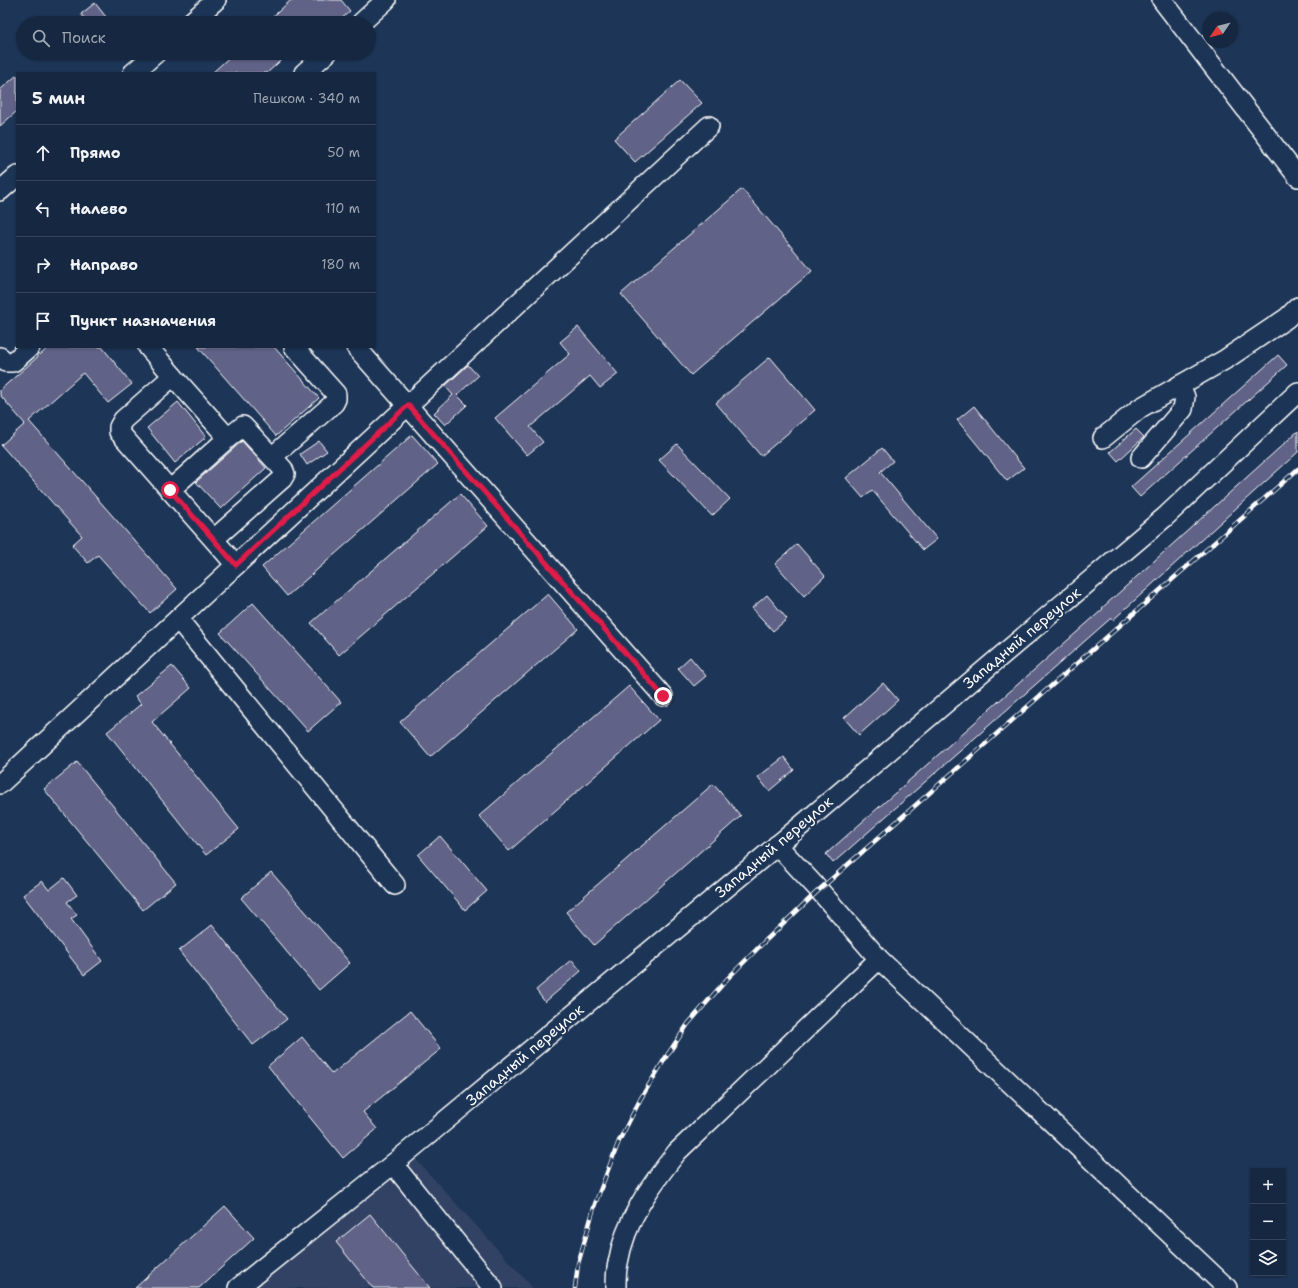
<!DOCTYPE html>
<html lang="ru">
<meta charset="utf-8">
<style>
body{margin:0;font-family:"Shantell Sans",sans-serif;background:#23344c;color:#f1f3f6}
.controls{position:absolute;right:12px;bottom:12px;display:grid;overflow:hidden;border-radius:0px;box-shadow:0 1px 3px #0004}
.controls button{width:36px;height:36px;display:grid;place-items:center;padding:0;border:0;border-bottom:1px solid #35445a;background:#162841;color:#f1f3f6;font:20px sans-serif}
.compass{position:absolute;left:1202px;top:12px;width:36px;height:36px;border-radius:50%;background:#162841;box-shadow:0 1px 3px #0004;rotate:235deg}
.stop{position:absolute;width:12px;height:12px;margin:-9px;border:3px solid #e11d48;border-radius:50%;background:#fff}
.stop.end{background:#e11d48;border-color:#fff;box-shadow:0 1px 4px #0008}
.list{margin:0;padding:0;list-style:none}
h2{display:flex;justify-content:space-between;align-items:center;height:52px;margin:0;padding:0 16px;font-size:17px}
h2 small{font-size:13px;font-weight:400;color:#9ea6b1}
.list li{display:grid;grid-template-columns:26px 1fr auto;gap:12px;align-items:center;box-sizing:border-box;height:56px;padding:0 16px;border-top:1px solid #35445a}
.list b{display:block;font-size:15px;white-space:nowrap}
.list em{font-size:13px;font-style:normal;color:#9ea6b1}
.icon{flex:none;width:22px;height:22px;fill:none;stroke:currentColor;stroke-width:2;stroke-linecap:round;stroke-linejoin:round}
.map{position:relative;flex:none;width:1298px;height:1288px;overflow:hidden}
.search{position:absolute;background:#162841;box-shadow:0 1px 3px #0004;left:16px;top:16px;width:360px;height:44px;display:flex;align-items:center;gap:10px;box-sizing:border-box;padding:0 14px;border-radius:22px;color:#9ea6b1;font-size:15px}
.panel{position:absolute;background:#162841;box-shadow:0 1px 3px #0004;left:16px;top:72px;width:360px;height:276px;border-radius:0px}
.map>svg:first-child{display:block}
</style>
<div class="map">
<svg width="1298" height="1288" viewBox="0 0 1298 1288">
<rect width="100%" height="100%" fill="#1d3557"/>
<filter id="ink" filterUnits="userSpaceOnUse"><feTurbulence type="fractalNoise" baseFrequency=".025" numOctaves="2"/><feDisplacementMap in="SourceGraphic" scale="8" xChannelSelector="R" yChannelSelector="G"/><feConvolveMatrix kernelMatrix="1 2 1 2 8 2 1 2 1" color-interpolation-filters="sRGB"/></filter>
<g filter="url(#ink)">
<!-- built -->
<polygon fill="#314265" points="401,1143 533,1288 231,1288"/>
<!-- building -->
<g fill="#606287" stroke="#fff">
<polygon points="291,0 341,0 350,11 337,23 332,23 327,18 321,23 266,23"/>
<polygon points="95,3 106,17 98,23 88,23 81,14"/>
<polygon points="234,53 289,53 267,73 212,73"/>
<polygon points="17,75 17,111 0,126 0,90"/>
<polygon points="680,80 702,103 635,162 614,139"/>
<polygon points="742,189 812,271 691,375 621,294"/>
<polygon points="578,327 618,374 600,388 590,376 530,427 543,442 527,455 495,418 570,354 560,342"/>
<polygon points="49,347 102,347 132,384 108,403 83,373 29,421 177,589 150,613 98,555 88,563 72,545 82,536 1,445 25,424 0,395 0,390"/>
<polygon points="198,347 274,347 319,398 276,436"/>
<polygon points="1278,355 1287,365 1140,497 1131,487"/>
<polygon points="770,357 815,410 761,456 716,403"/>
<polygon points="468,365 478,376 457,395 467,405 445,425 434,413 453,395 445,386"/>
<polygon points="178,402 206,437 175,463 147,428"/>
<polygon points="974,406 1024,468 1007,481 957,420"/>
<polygon points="1136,429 1144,437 1118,461 1110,452"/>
<polygon points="1298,431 1298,452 1113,620 1111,618 833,863 826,854 1103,609 1102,608"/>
<polygon points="412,435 438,464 287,596 262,567"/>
<polygon points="242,441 266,468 221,509 196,482"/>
<polygon points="319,441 327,451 307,465 300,454"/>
<polygon points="677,444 730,499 712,516 659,460"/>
<polygon points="882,448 893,461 880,472 937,539 923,550 872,490 863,498 846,478"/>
<polygon points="460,494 488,526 339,655 311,623"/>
<polygon points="797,544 825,576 804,596 775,564"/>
<polygon points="548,594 578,629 430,757 400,722"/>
<polygon points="767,595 787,619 773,631 752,608"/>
<polygon points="253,603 341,702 308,731 220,633"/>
<polygon points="690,657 706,676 694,686 678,668"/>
<polygon points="172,666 191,688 152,722 239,829 206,855 107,732 141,704 135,696"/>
<polygon points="883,683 898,700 859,735 844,718"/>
<polygon points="629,686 659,720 509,851 479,816"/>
<polygon points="784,757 794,770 769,791 758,777"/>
<polygon points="77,762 176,883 143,910 44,789"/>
<polygon points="713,784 741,816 594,945 566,912"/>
<polygon points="440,836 487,891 465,910 418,855"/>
<polygon points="271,872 350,963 319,990 241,898"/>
<polygon points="64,878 77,895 67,902 77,915 71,919 102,961 84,975 23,895 42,881 49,890"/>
<polygon points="212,925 287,1019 253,1045 179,951"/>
<polygon points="572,960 581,971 545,1002 536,990"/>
<polygon points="410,1011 441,1049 363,1112 377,1129 343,1158 268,1066 302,1037 332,1074"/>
<polygon points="225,1206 254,1238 199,1288 135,1288"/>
<polygon points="370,1214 430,1288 373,1288 336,1242"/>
</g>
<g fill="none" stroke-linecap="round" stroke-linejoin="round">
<defs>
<g id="minor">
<polyline points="1162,0 1298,177"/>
<polyline points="190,23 216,0"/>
<polyline points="361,23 386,0"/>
<polyline points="133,73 156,53"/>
<polyline points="304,73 327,53"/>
<polyline points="0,191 17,176"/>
<polyline points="148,347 173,376 123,420 119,427 119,432 236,565"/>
<polyline points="356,347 663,696"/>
<polyline points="0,357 6,362 13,362 30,347"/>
<polyline points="1103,438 1140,408 1226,359 1287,318 1298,307"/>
<polyline points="272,457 334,403 336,399 336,394 294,347"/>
<polyline points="1141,458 1183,409 1185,397 1180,385"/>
<polyline points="170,490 228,438 173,376"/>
<polyline points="214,539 282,479 285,474 283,469 243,426 228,438"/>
<polyline points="178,619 395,885"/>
<polyline points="0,784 709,126"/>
<polyline points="777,845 819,890 879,959 1227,1288"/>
<polyline points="393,1164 493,1288"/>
<polyline points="238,1288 393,1164 797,829 1165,517 1298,392"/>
<path d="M616,1288c0,-8 0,-17 2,-25 7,-43 33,-78 59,-111l202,-193"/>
</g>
</defs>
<!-- minor casing -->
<use href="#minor" stroke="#fff" stroke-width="22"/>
<!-- minor -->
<use href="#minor" stroke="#1d3557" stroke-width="19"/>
<defs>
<polyline id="rail" points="575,1288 578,1264 595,1204 619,1141 641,1098 666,1057 688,1024 728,978 763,943 819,890 1298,469"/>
</defs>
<!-- rail casing -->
<use href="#rail" stroke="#fff" stroke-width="4.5"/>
<!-- rail -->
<use href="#rail" stroke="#1d3557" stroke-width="3" stroke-dasharray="9" stroke-linecap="butt"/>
</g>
</g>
<g fill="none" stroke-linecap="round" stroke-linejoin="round" filter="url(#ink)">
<!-- route -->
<polyline stroke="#e11d48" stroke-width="5" points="170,490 236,565 408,405 663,696"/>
</g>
<g text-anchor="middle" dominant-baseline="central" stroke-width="4" stroke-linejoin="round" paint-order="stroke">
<!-- street labels -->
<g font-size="15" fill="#fff" stroke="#1d3557">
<text transform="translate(1022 638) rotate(-40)">Западный переулок</text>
<text transform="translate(774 847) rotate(-40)">Западный переулок</text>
<text transform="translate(525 1055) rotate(-40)">Западный переулок</text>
</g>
</g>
</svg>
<div class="controls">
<button>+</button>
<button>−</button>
<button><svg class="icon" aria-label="layers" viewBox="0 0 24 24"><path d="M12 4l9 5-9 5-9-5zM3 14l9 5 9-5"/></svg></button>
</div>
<svg class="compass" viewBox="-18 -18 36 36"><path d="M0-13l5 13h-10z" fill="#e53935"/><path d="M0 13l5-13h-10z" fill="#9ea6b1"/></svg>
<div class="stop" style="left:170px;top:490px"></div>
<div class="stop end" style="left:663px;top:696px"></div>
<div class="search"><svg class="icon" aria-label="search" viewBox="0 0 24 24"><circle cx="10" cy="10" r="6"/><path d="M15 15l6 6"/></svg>Поиск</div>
<section class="panel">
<h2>5 мин<small>Пешком · 340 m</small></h2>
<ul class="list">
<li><svg class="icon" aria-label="ahead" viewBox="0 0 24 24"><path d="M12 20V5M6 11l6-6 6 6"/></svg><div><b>Прямо</b></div><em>50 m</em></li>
<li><svg class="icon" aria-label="left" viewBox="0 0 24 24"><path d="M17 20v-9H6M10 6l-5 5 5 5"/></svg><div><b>Налево</b></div><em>110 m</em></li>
<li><svg class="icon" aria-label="right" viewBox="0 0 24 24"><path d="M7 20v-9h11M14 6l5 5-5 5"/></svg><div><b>Направо</b></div><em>180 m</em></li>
<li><svg class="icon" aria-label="arrive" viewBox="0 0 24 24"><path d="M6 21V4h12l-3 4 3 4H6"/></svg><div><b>Пункт назначения</b></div></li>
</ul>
</section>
</div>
